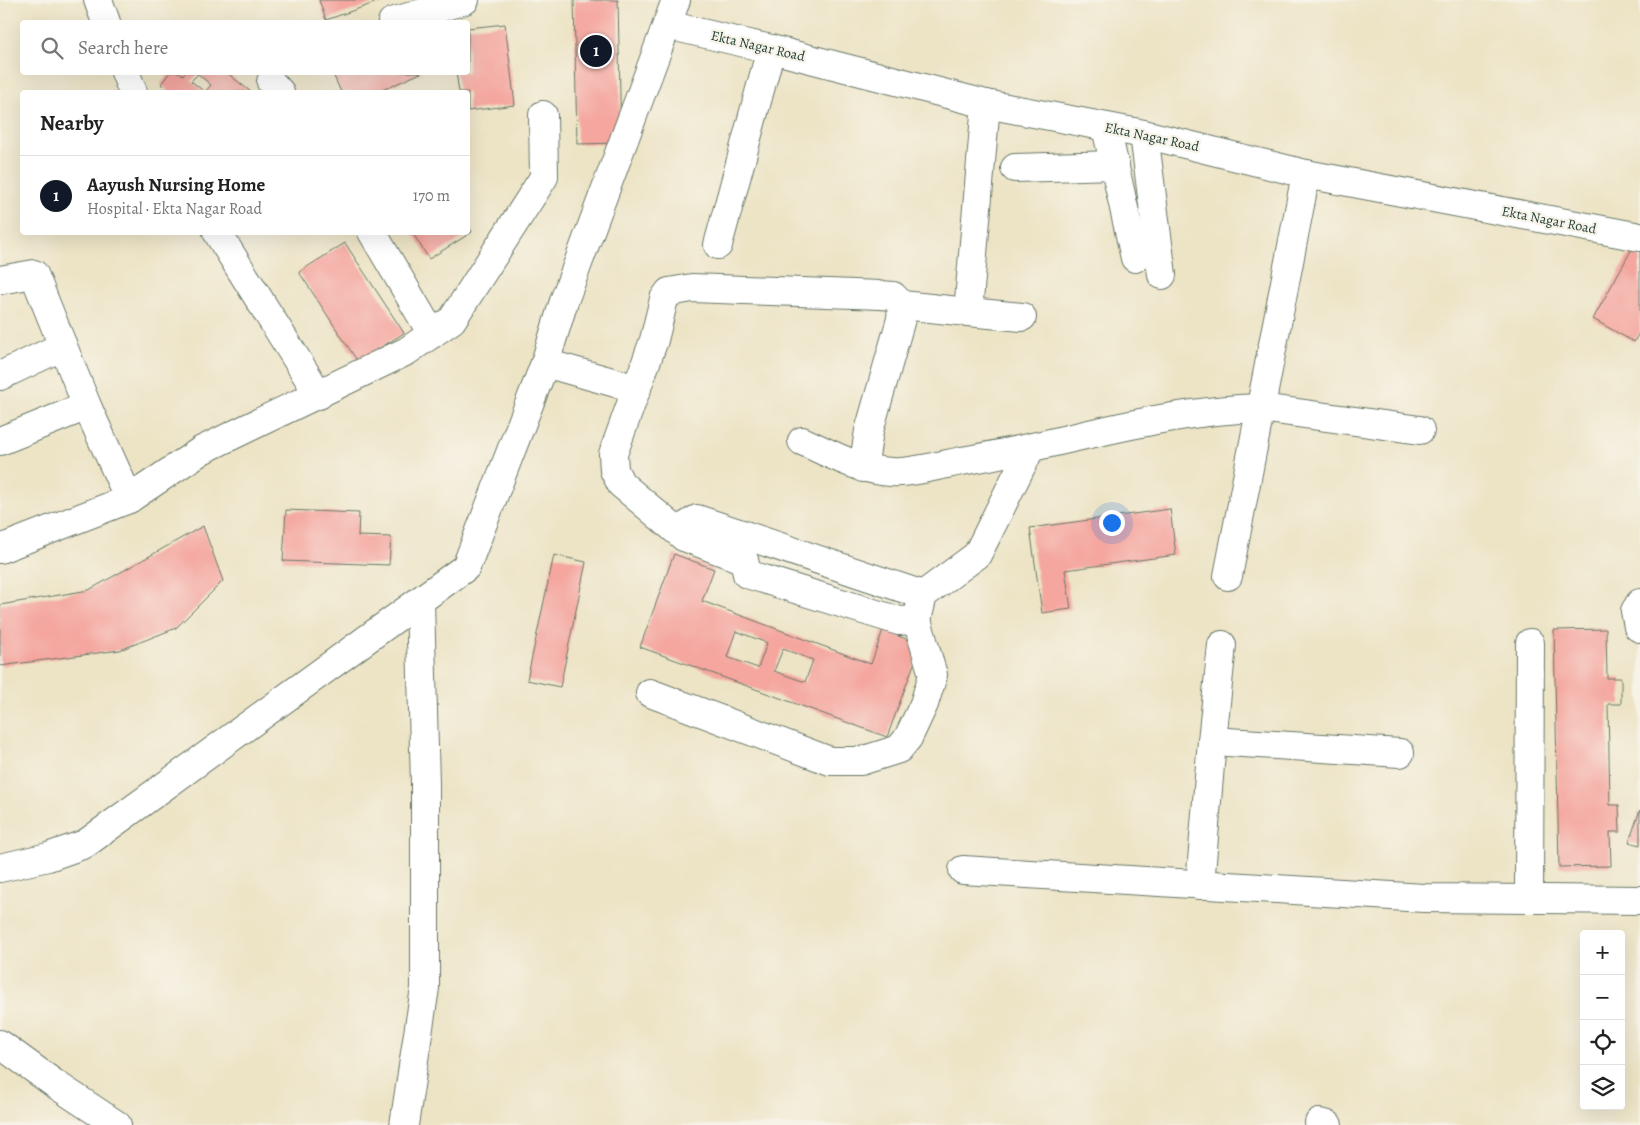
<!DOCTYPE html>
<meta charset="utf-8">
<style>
body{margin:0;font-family:Alegreya,serif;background:#f2f2f2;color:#222}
.controls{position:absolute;right:15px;bottom:15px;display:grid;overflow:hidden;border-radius:5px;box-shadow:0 5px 20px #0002}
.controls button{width:45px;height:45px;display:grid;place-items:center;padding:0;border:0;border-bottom:1px solid #e0e0e0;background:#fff;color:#222;font:25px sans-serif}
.you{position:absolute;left:1111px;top:522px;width:18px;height:18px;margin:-12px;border:4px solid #fff;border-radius:50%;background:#1a73e8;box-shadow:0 0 0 8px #1a73e833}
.badge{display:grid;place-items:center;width:32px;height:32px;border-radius:50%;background:#111827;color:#fff;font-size:16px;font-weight:700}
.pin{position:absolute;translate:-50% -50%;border:2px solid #fff;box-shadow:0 1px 5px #0006}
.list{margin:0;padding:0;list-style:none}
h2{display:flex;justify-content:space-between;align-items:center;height:65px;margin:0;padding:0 20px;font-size:21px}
h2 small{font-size:16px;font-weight:400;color:#767676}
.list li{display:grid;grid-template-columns:32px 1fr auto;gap:15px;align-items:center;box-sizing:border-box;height:80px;padding:0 20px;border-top:1px solid #e0e0e0}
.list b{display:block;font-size:19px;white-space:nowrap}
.list p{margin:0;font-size:16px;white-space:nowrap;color:#767676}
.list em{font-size:16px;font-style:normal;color:#767676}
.icon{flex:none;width:28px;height:28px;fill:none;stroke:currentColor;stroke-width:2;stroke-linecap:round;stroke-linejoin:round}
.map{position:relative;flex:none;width:1640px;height:1125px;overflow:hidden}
.search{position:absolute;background:#fff;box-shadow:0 5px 20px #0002;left:20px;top:20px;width:450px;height:55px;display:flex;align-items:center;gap:12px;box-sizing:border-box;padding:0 18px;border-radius:5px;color:#767676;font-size:19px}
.panel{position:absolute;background:#fff;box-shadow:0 5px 20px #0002;left:20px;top:90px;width:450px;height:145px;border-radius:5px}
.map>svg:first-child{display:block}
</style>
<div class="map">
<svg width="1640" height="1125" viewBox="0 0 1640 1125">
<rect width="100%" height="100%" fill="#f7f3e8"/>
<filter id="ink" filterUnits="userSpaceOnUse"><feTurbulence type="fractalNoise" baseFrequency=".02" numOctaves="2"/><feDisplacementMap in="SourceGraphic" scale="10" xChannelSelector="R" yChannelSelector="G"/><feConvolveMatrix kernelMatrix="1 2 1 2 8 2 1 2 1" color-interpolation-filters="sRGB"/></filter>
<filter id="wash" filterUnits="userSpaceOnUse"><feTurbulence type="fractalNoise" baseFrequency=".0096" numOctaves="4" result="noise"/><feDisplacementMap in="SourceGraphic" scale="20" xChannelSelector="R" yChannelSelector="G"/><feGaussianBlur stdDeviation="1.12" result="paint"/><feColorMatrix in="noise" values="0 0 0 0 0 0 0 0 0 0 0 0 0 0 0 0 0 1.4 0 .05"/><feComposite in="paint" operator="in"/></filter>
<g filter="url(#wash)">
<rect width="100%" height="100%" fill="#ede4c6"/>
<g id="blocks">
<!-- building -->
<g fill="#f4a69f" fill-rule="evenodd">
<polygon points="319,0 383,0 326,20"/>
<polygon points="574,0 618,0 621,143 577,144"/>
<polygon points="505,24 515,105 468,111 468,92 459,92 456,72 468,72 468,28"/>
<path d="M170,72h9l4,3 2,-3h41l25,20h-82l-8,-8zM198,74l13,11 -6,7 -14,-11z"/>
<polygon points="332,72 423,72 378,92 341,92"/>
<polygon points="468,225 472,232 429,259 412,232 468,232"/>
<polygon points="345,243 404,333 358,362 299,272"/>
<polygon points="1633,247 1640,249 1640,331 1634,342 1593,319"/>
<polygon points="1170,509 1176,555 1065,570 1071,609 1042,613 1030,528"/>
<polygon points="286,510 359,513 358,536 391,537 389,565 283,561"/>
<polygon points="203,526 223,581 176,628 120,650 0,666 0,605 89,590"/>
<path d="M674,554l40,15 -12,32 169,63 12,-34 38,15 -34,92 -247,-90zM736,631l31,12 -9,25 -31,-11zM783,649l30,11 -8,22 -31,-11z"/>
<polygon points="554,555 586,562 560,687 527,680"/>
<polygon points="1606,629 1607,678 1621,678 1621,704 1608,704 1610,805 1619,805 1620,832 1610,832 1611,866 1559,867 1554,630"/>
<polygon points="1640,810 1640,845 1629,842"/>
</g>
</g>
</g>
<g filter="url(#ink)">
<use href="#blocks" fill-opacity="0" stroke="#677767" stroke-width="1"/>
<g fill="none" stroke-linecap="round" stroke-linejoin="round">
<defs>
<g id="minor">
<polyline points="98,0 106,22"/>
<polyline points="392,22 465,0"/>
<polyline points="667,25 771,49 986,104 1144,134 1306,174 1640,237"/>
<polyline points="125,72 133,92"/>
<polyline points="271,82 280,92"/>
<polyline points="986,104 968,312 902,305 893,296 881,295 692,288 669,292 664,299 654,340 613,454 614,470 621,484 684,537 744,560 747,574 899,621 917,620 923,595 977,555 1030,449"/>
<polyline points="1106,127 1135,258"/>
<polyline points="1144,134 1162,275"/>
<polyline points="1015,168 1115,165"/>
<polyline points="217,232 319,395"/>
<polyline points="372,232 432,334"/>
<polyline points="718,245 771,49"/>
<polyline points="0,280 34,274 87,406"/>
<polyline points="968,312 1022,317"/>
<polyline points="545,363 637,389"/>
<polyline points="0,376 63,346"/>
<polyline points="0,441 87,406 129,499 0,549"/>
<path d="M802,441c29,13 56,29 89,31 19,2 61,-10 82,-13 96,-17 191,-49 289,-51l158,22"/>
<polyline points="863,468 869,431 901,319 902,305"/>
<polyline points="129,499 202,450 407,351 452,320 544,177 543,115"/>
<polyline points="684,537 686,526 697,519 923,595"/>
<polyline points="1228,576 1306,174"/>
<polyline points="1640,603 1635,611 1638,627 1640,628"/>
<polyline points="650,693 830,761 861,761 899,749 908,738 924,704 933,675 917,620"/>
<polyline points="1212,741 1400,753"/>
<polyline points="0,868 48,857 85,844 466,567 545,363 564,301 676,0"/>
<polyline points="963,870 1424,898 1640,900"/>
<polyline points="1200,885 1212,741 1222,645"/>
<polyline points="1529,899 1530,643"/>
<polyline points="0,1044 55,1084 117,1125"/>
<polyline points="1319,1123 1328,1125"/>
<polyline points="404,1125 425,988 425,784 420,602"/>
</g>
</defs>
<!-- minor casing -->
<use href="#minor" stroke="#677767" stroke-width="30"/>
<!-- minor -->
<use href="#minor" stroke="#fff" stroke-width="28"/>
</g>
</g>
<g text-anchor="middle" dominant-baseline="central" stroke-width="4.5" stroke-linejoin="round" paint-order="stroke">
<!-- street labels -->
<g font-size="14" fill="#1f3d34" stroke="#f7f3e8">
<text transform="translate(758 46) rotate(13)">Ekta Nagar Road</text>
<text transform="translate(1152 137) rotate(12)">Ekta Nagar Road</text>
<text transform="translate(1549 220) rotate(11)">Ekta Nagar Road</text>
</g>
</g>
</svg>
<div class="controls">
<button>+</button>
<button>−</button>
<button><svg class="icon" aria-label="locate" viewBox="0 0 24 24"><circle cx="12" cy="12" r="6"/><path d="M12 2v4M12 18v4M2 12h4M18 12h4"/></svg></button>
<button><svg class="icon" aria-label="layers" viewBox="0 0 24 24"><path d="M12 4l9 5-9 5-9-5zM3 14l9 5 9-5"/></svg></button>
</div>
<div class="you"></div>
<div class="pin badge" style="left:596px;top:51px">1</div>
<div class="search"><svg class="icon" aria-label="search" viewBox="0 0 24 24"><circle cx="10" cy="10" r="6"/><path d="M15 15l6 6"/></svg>Search here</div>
<section class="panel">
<h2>Nearby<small></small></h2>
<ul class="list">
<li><span class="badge">1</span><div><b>Aayush Nursing Home</b><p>Hospital · Ekta Nagar Road</p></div><em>170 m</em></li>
</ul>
</section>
</div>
